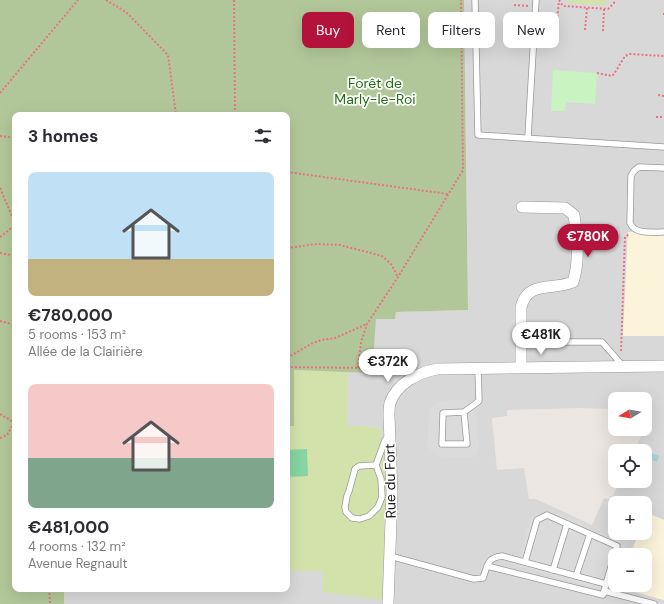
<!DOCTYPE html>
<meta charset="utf-8">
<style>
body{margin:0;font-family:"DM Sans",sans-serif;background:#f7f7f7;color:#2b2b33;height:100vh;display:flex;flex-direction:column;font-size:15px;white-space:nowrap}
*{box-sizing:border-box;margin:0}
p{font-size:13px;color:#7c7c81}
.icon{flex:none;width:22px;height:22px;fill:none;stroke:currentColor;stroke-width:2;stroke-linecap:round;stroke-linejoin:round}
.map{position:relative;flex:1;overflow:hidden}
.side{position:absolute;left:12px;top:112px;width:278px;height:480px;display:flex;flex-direction:column;background:#fff;border-radius:8px;box-shadow:0 4px 16px #0002}
.side>*{flex:none}
.top-card{position:absolute;left:302px;top:12px;width:302px;height:36px;display:flex;gap:8px}
.needle{width:26px;rotate:259deg}
.fabs{position:absolute;left:608px;top:392px;display:grid;gap:8px}
.fabs a{display:grid;place-items:center;width:44px;height:44px;border-radius:8px;background:#fff;box-shadow:0 4px 16px #0002;font-size:20px}
.price{position:absolute;translate:-50% -34px;padding:0 9px;border-radius:14px;background:#fff;color:#222;font-size:13px;line-height:26px;filter:drop-shadow(0 1px 2px #0008)}
.price::after{content:'';position:absolute;left:50%;top:24px;width:12px;height:9px;margin-left:-6px;background:inherit;clip-path:polygon(0 0,100% 0,50% 100%)}
.price.selected{background:#b3123a;color:#fff}
ul{padding:0;list-style:none}
li{display:grid;align-content:center;gap:8px;height:212px;padding:0 16px}
li span{display:grid;place-items:center;height:124px;border-radius:8px;color:#555}
li>.icon{margin-inline-start:auto}
span .icon{width:72px;height:72px;fill:#fffc;stroke-width:1}
li b{font-size:17px}
h2{display:flex;justify-content:space-between;align-items:center;height:48px;padding:0 16px;font-size:17px}
.chip{padding:0 14px;border-radius:8px;background:#fff;box-shadow:0 4px 16px #0002;font-size:14px;line-height:36px}
.chip.selected{background:#b3123a;color:#fff}
.map>svg:first-child{display:block}
.residential{fill:#d9d8d8;fill-rule:evenodd}
.education{fill:#fbf3da}
.grass{fill:#d3e2ab}
.forest{fill:#b2c799}
.park{fill:#c9f3c1}
.pitch{fill:#86d4a2}
.parking{fill:#dbdbdb}
.water{fill:#a5d6d5}
.lines{fill:none;stroke-linecap:round;stroke-linejoin:round}
.lane-casing{stroke:#989898;stroke-width:7}
.street-casing{stroke:#989898;stroke-width:12}
.path{stroke:#ec7283;stroke-width:2;stroke-dasharray:2 2;stroke-linecap:butt}
.lane{stroke:#fff;stroke-width:5.5}
.street{stroke:#fff;stroke-width:11}
.labels{text-anchor:middle;dominant-baseline:central;stroke-width:3.5;stroke-linejoin:round;paint-order:stroke}
.park-label{font-size:14px;fill:#236d15;stroke:#fff}
.street-label{font-size:14px;fill:#1b1b1b;stroke:#fff}
</style>
<div class="map">
<svg width="664" height="604" viewBox="0 0 664 604">
<rect width="100%" height="100%" fill="#ebe6e1"/>
<!-- residential -->
<path class="residential" d="M464 0H664V234L628 232 623 336H664V520L648 513 645 519V503H615V533H639L630 555H615V585H617L616 587 664 600V604H64V589H287V571H323V592L380 445 382 429 365 426H347L348 371 372 372 375 319H395L396 312 468 310ZM615 399H645V410L653 411 634 451H645V481H620L611 500 604 498 592 525 536 499H529L524 468 497 470 492 418 507 416V410L578 408 615 409Z"/>
<!-- education -->
<g class="education">
<polygon points="628,232 664,234 664,336 623,336"/>
<polygon points="647,513 664,520 664,600 616,587 617,585 645,585 645,555 630,555 639,533 645,533 645,519"/>
</g>
<!-- grass -->
<g class="grass">
<polygon points="568,0 606,0 606,5 568,3"/>
<polygon points="294,370 348,371 347,426 365,426 382,429 380,445 387,446 389,490 384,600 322,592 323,571 287,571 287,426 294,426"/>
</g>
<!-- forest -->
<polygon class="forest" points="0,0 464,0 468,310 396,312 395,319 376,319 372,373 294,370 294,426 287,426 287,115 15,115 15,589 64,589 64,604 0,604"/>
<!-- park -->
<polygon class="park" points="553,70 597,73 595,104 566,102 565,111 551,111"/>
<!-- pitch -->
<polygon class="pitch" points="307,449 308,476 287,477 287,450"/>
<!-- parking -->
<g class="parking">
<polygon points="466,400 476,411 479,450 474,457 441,458 427,447 429,410 437,401"/>
<polygon points="551,511 584,522 583,527 627,543 623,555 615,555 615,579 611,593 517,566 530,518 539,513"/>
</g>
<!-- water -->
<polygon class="water" points="648,452 659,456 657,462 646,457"/>
<g class="lines">
<!-- lane casing -->
<g class="lane-casing">
<g id="lane">
<polyline points="475,0 478,135 664,147"/>
<polyline points="528,137 536,0"/>
<path d="M664 168 639 167 634 171 631 176 630 223C635 235 653 232 664 232"/>
<polyline points="522,342 602,342 623,366"/>
<polyline points="464,412 443,413 442,444 467,444 464,412 479,401 478,368"/>
<polyline points="376,465 359,466 355,469 349,491 347,496 345,507 346,512 352,518 360,519 369,516 378,507 382,497 381,479 376,465 385,440 389,436"/>
<path d="M390 556 474 579 483 578C488 564 487 558 502 556L606 584 603 595 487 566"/>
<polyline points="525,562 537,520 547,515 617,546 606,584"/>
<polyline points="553,570 567,524"/>
<polyline points="576,576 590,534"/>
<polyline points="604,591 654,604"/>
</g>
</g>
<!-- street casing -->
<g class="street-casing">
<g id="street">
<path d="M521 367V307C528 280 551 291 573 282 580 261 577 236 574 215L565 208 522 207"/>
<path d="M388 604 392 492 389 416C389 412 389 407 390 403 397 383 418 373 437 369L664 366"/>
</g>
</g>
<!-- path -->
<g class="path">
<polyline points="106,0 126,12 168,55 176,115"/>
<polyline points="234,0 235,115"/>
<polyline points="559,0 563,6 608,9 614,3 614,0"/>
<polyline points="514,5 528,6"/>
<polyline points="663,14 664,14"/>
<polyline points="556,29 559,1"/>
<polyline points="585,30 587,8"/>
<polyline points="603,31 604,9"/>
<polyline points="597,73 612,76 614,74 625,56 630,54 664,56"/>
<polyline points="0,93 78,0"/>
<polyline points="658,95 664,96"/>
<polyline points="656,117 664,117"/>
<polyline points="0,136 15,138"/>
<polyline points="287,172 448,194"/>
<polyline points="0,188 15,223"/>
<polyline points="0,237 15,225"/>
<polyline points="287,248 317,244 340,245 382,256 391,264 398,277"/>
<polyline points="0,253 15,256"/>
<polyline points="0,321 15,325"/>
<polyline points="621,351 625,237 630,234"/>
<polyline points="287,358 311,344 321,340 335,338 367,324"/>
<polyline points="287,367 366,368"/>
<polyline points="358,368 361,342 367,324 398,277 463,170 461,0"/>
<polyline points="372,368 405,369"/>
<polyline points="0,414 15,423"/>
<polyline points="0,438 7,435 15,421"/>
<polyline points="49,589 50,604"/>
</g>
<!-- lane -->
<use href="#lane" class="lane"/>
<!-- street -->
<use href="#street" class="street"/>
</g>
<g class="labels">
<!-- park labels -->
<g class="park-label">
<text x="375" y="83">Forêt de<tspan x="375" dy="16">Marly-le-Roi</tspan></text>
</g>
<!-- street labels -->
<g class="street-label">
<text transform="translate(390 481) rotate(-91)">Rue du Fort</text>
</g>
</g>
</svg>
<div class="fabs">
<a><svg class="needle" viewBox="-14 -14 28 28"><path d="M0-13l5 13h-10z" fill="#e53935"/><path d="M0 13l5-13h-10z" fill="#7c7c81"/></svg></a>
<a><svg class="icon" aria-label="locate" viewBox="0 0 24 24"><circle cx="12" cy="12" r="6"/><path d="M12 2v4M12 18v4M2 12h4M18 12h4"/></svg></a>
<a>+</a>
<a>−</a>
</div>
<b class="price selected" style="left:588px;top:258px">€780K</b>
<b class="price" style="left:541px;top:356px">€481K</b>
<b class="price" style="left:388px;top:383px">€372K</b>
<div class="top-card">
<a class="chip selected">Buy</a>
<a class="chip">Rent</a>
<a class="chip">Filters</a>
<a class="chip">New</a>
</div>
<section class="side">
<h2>3 homes<svg class="icon" aria-label="filters" viewBox="0 0 24 24"><path d="M4 7h16M4 17h16"/><circle cx="9" cy="7" r="2"/><circle cx="15" cy="17" r="2"/></svg></h2>
<ul>
<li><span style="background:linear-gradient(#bfe0f5 70%,#c2b280 0)"><svg class="icon" aria-label="home" viewBox="0 0 24 24"><path d="M3 11l9-7 9 7M6 9v11h12V9"/></svg></span><div><b>€780,000</b><p>5 rooms · 153 m²</p><p>Allée de la Clairière</p></div></li>
<li><span style="background:linear-gradient(#f6c9c9 60%,#7fa58c 0)"><svg class="icon" aria-label="home" viewBox="0 0 24 24"><path d="M3 11l9-7 9 7M6 9v11h12V9"/></svg></span><div><b>€481,000</b><p>4 rooms · 132 m²</p><p>Avenue Regnault</p></div></li>
</ul>
</section>
</div>
